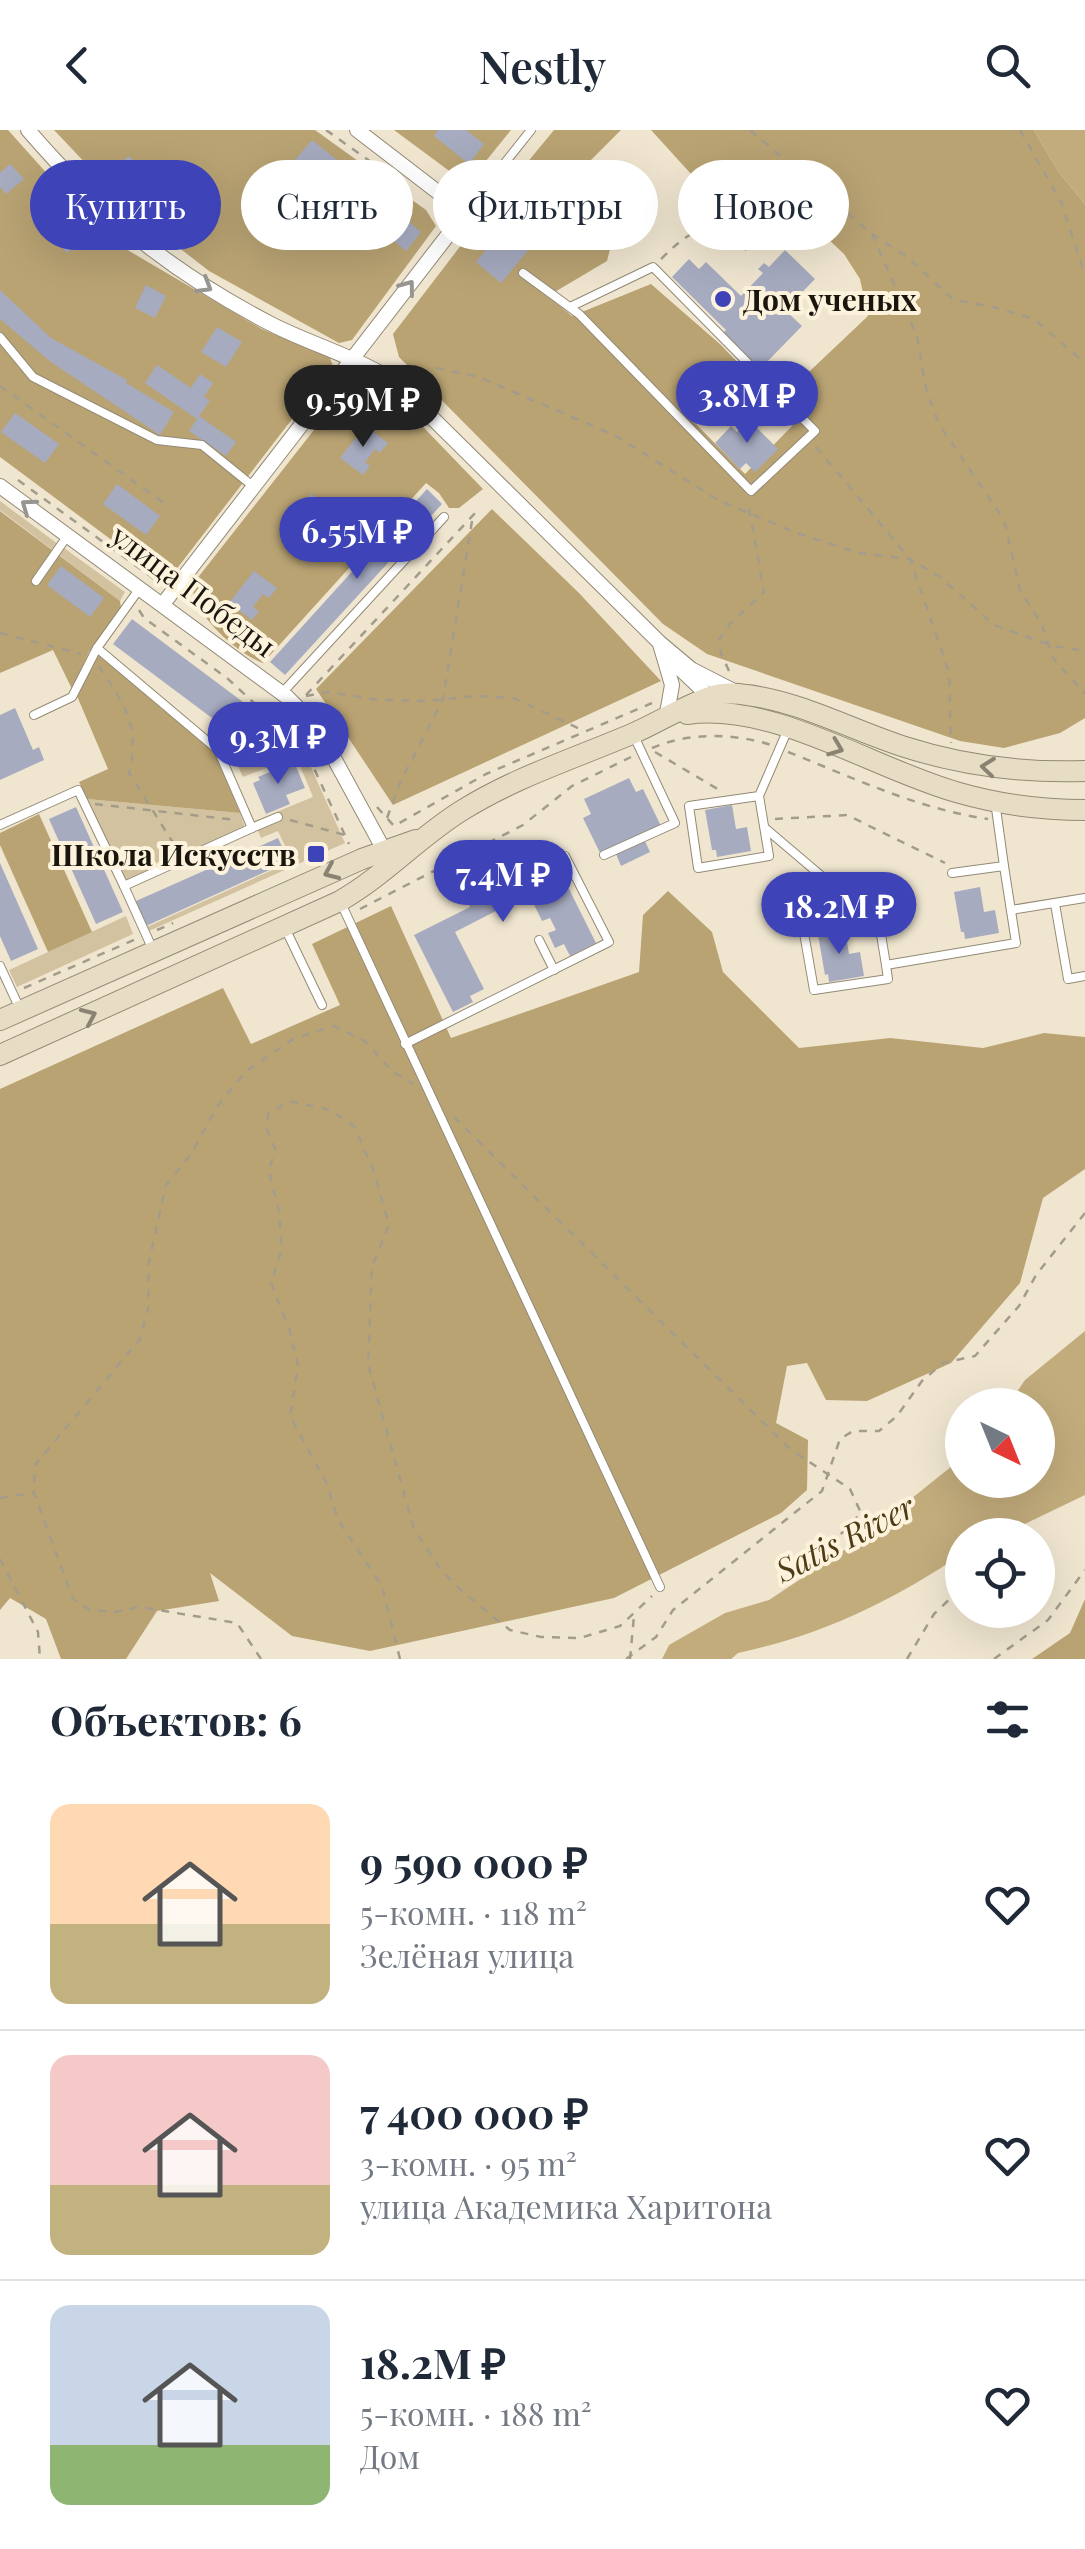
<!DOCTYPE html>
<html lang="ru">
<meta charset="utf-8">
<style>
body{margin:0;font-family:"Playfair Display",serif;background:#f2f2f3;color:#1f2937;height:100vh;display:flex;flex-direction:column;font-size:38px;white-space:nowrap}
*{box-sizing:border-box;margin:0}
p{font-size:32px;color:#747a83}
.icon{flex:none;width:55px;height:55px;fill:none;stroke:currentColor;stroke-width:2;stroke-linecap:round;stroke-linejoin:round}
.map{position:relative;height:1529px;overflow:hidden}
.drawer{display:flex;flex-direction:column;background:#fff;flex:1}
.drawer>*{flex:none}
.guide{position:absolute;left:30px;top:30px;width:1025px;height:90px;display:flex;gap:20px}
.needle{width:65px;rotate:137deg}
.tools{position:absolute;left:945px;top:1258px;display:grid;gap:20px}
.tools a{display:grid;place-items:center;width:110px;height:110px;border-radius:50%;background:#fff;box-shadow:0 10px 40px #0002;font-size:50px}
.price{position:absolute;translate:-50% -85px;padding:0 22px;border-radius:35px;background:#3e43b8;color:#fff;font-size:32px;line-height:65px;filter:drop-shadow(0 2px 5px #0008)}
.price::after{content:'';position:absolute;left:50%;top:60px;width:30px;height:22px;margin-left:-15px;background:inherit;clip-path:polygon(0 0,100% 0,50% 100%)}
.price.active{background:#222;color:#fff}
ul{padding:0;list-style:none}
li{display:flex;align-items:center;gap:30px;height:250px;padding:0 50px}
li+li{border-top:2px solid #e0e1e3}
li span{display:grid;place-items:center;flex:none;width:280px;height:200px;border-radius:20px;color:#555}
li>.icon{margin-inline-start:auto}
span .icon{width:120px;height:120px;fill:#fffc;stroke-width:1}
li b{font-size:42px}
h2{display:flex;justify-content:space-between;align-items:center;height:120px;padding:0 50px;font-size:42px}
.chip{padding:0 35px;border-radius:45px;background:#fff;box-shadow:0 10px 40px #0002;font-size:35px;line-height:90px}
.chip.active{background:#3e43b8;color:#fff}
header{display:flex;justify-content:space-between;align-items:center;height:130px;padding:0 50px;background:#fff;font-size:45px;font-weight:600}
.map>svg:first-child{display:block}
.green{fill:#d2c2a0}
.forest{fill:#b9a373}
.water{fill:#c2ac7c}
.building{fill:#a6abc0}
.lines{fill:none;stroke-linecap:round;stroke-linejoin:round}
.lane-casing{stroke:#938a76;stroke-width:10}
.street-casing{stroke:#938a76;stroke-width:16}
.secondary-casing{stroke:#938a76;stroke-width:22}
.path{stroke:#a49c8b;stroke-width:2.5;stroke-dasharray:8 8;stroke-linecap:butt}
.lane{stroke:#fff;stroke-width:8}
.street{stroke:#fff;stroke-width:14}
.secondary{stroke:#e7ddc4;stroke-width:20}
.oneway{stroke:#989693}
.oneway2{stroke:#8b8372}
.poi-dot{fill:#3e43b8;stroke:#fdf3dd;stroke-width:4}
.labels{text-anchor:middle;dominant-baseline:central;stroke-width:8;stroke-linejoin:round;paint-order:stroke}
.poi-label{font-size:30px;font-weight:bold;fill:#1a160e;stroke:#fdf3dd;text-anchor:start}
.street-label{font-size:30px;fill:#1a160e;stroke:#fdf3dd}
.water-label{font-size:32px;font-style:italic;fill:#4c3b14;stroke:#fdf3dd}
</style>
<header><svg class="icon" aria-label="back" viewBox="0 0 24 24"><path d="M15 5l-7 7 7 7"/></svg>Nestly<svg class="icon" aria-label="search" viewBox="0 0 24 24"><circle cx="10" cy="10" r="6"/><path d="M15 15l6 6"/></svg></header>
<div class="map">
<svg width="1085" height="1529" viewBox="0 0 1085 1529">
<rect width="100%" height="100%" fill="#f0e6d0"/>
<!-- green -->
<g class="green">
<polygon points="0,371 58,414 54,421 0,380"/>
<polygon points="64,418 125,462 120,471 58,424"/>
<polygon points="257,580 305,624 345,713 149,801 147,797 292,731 278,701 261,708 254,691 313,667 296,626 243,647 229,617"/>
<polygon points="87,669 240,683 245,697 126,751"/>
<polygon points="126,786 133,804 17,857 9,840"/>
</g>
<!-- forest -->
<g class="forest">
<polygon points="0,0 8,0 102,105 262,199 330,228 333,236 172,445 160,446 0,327"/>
<polygon points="54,0 315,0 426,80 436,96 352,210 339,213 209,141 128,78"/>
<polygon points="394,0 511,0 473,47 452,43"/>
<polygon points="554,0 621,0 578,43 617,92 607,131 548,166 572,186 651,154 721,215 744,239 694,292 745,344 793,295 774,275 868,186 860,149 844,124 771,55 711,66 651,0 1034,0 1058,41 1085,74 1085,588 1060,603 1004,618 960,611 707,524 663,494 399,227 393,204 465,110 488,94 514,62 526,34"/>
<path d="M357 253H371L398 271 483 359 459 378H449L439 363 426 353 263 533C236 523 193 484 192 455L347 258Z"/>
<polygon points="492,379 579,463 661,551 393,675 316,559"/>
<polygon points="0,381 120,471 121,478 89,522 72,559 53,520 0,543"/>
<polygon points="97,524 215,623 240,683 87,669 79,652 108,639 77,566"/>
<polygon points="39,684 92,802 48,822 0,715 0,703"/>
<polygon points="668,761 712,802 723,842 799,918 890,908 983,918 1044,903 1085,907 1085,1039 1043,1068 1020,1153 951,1233 867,1271 826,1270 807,1233 787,1236 776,1293 808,1310 807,1360 781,1383 614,1468 370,1521 292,1506 210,1443 219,1471 157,1481 126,1529 61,1529 46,1489 10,1468 0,1480 0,959 223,858 251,914 340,875 312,814 391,776 451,908 639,842 643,785"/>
<polygon points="1085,1469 1085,1529 1032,1529 1070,1503"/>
</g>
<!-- water -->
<g class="water">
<polygon points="1034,0 1085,0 1085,74 1058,41"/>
<path d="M1085 1201V1365L1002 1405H962V1424C891 1472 822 1505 738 1523L731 1529H662L669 1515 725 1483 769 1470 861 1409 962 1328V1350H1038V1275H1008L1025 1250Z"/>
</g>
<!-- building -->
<g class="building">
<polygon points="438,0 466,0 484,14 469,34 434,6"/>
<polygon points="312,10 342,34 320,60 290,36"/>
<polygon points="129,26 150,51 129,69 108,45"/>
<polygon points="10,34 24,49 6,64 0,57 0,43"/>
<polygon points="386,73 421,102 406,121 371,92"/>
<polygon points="190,78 207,91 192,111 175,98"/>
<polygon points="520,79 545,100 501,153 476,132"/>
<polygon points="73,86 89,104 67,123 52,105"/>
<polygon points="785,120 815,149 785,180 802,196 759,240 722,204 726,200 672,147 689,129 699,139 706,132 741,166 763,143 758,139 764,133 769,137"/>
<polygon points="146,155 166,166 155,188 135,178"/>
<polygon points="0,160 51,208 127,250 126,253 174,282 160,305 51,232 0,189"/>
<polygon points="217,197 242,212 226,237 201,222"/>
<polygon points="157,235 191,258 200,244 213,253 204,267 210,270 197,289 145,253"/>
<polygon points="15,283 59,314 45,333 1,302"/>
<polygon points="199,286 236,312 226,326 189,301"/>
<polygon points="749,290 778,319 755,342 746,333 740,339 715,313 731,296 737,302"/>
<polygon points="365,296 388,313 380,323 375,319 365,332 370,336 363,345 340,328"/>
<polygon points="117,354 160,386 146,405 103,374"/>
<polygon points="427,359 442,374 285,545 270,532"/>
<polygon points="311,364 334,381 326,391 321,386 311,400 316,404 309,413 286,396"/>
<polygon points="61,436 104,468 90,487 47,455"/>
<polygon points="254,441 277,458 269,468 263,464 253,477 259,481 252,490 229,473"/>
<polygon points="132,489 255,581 236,606 113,514"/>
<polygon points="15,578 33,620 39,617 44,630 0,650 0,585"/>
<polygon points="294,632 305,658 286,665 290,674 266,684 253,653 260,650 258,647"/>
<polygon points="629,648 636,662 643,659 661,696 601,725 583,688 591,684 584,669"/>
<polygon points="732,675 736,699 747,697 751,721 717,727 716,720 712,720 705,680"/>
<polygon points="76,677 123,782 96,794 49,689"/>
<polygon points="278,708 289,731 146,796 136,771"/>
<polygon points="645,711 650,722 621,736 616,724"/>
<polygon points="551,723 596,813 570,826 564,814 555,818 548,803 556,800 550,788 542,791 529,764 455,802 484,859 470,866 473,872 453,882 414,805 470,777 465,766"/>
<polygon points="0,733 38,819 11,831 0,806"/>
<polygon points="980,757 984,782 995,780 999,803 965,809 964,802 961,802 954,762"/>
<polygon points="845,800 849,824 860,822 864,846 829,852 828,844 825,845 818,805"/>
</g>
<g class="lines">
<!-- lane casing -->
<g class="lane-casing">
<g id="lane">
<polyline points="465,83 531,0"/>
<polyline points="523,143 579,184 751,361 815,301 653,137 570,177"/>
<polyline points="0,207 33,247 157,310 202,315 254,357"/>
<polyline points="36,451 68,405"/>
<polyline points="282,563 444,387"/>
<polyline points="34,585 72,567 97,518"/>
<polyline points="759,666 689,676 698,738 769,726 759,666 788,599"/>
<polyline points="995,671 1004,736"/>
<polyline points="0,695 78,660 124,756 252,698 218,620 97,518 140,458"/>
<polyline points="252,698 278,687"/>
<polyline points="765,698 858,777 876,774 886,835 1016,813 1004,736 952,743"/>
<polyline points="604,725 675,693 633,604"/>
<polyline points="124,756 153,820"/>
<polyline points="340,771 660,1457"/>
<polyline points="1055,774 1068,849 1085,846"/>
<polyline points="858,777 801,786 814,860 888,849 886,835"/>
<polyline points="1011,780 1085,768"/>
<polyline points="285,798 322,875"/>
<polyline points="539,810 554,840"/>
<polyline points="0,836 19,877"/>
<polyline points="405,914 609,812 565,726"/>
</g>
</g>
<!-- street casing -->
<g class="street-casing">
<g id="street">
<path d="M28 0C101 85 171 142 271 194 306 212 347 224 382 244 393 251 402 260 412 268L660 513 691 539 732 560"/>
<polyline points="0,356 287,567 317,597 384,720"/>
<polyline points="163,474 465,83 357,0"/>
<polyline points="660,514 672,555 666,589"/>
<polyline points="678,537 713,570"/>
</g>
</g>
<!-- secondary casing -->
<g class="secondary-casing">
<g id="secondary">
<path d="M687 584C774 572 872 638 956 662 997 674 1043 680 1085 680"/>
<polyline points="0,890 362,729 416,710"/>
<path d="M0 925 340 771C384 746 418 708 461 681 515 647 576 628 634 603 659 592 684 576 710 567 721 563 735 563 747 565 802 572 854 601 905 617 964 636 1024 643 1085 641"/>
</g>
</g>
<!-- path -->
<g class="path">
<polyline points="326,0 402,54"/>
<polyline points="750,0 872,104 907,127 954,170 993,177 1034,189 1085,233"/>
<polyline points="1020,0 1061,72 1085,145"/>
<path d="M723 97C757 84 779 70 791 35"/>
<polyline points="872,104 917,206 926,259 939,294 1004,390 1020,460 1042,495 1053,528 1085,564"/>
<path d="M661 129C681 110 693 97 722 98L752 125"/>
<polyline points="436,238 479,247 616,306 718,370 794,402 859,423 910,429 940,447 994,495 1053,516 1085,521"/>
<polyline points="0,256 168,376"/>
<polyline points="816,317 910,429 949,542 951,613"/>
<polyline points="18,350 161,454"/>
<polyline points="139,480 144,488 227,548 306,621 349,714"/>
<polyline points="0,503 81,524"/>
<path d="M99 536C124 575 141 595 129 643L177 719"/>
<polyline points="729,541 721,523 719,510 730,494 764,462 748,372"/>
<polyline points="306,565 477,381"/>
<polyline points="306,566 327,562 379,570 428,571 475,566 514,568 580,599"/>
<path d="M652 618C689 602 734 603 771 615"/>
<polyline points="655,622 721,661"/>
<path d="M788 622C854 648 918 679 988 689"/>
<polyline points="95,674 236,690"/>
<polyline points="377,677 394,696 486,644 652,573"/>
<polyline points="387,688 400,653 443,569 473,385"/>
<polyline points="775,689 847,685 945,733"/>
<polyline points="290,690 345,705"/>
<polyline points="360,779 523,695 572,656 631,627"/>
<polyline points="157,800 173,793"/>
<polyline points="24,858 136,809"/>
<polyline points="454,987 790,1319 850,1359 861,1383 838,1407 792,1444"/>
<polyline points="0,1368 33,1363"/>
<polyline points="0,1429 38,1502 40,1529"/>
<polyline points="261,1529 237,1493 140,1477 115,1482 90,1480 73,1469 34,1363 35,1335 140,1209 148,1178 149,1132 166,1055 191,1024 217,977 246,941 295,908 334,896 365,911 392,941 413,954"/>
<polyline points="400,1529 382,1456 338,1390 327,1354 290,1286 298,1235 289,1198 271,1153 282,1119 279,1082 269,1041 275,1019 267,999 268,984 289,971 330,980 354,996 374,1042 389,1095 372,1137 368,1234 414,1399 441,1440 464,1463 510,1500 541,1507 580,1508 620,1496 652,1466"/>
<polyline points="626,1529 656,1507 673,1480 822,1361 840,1309 853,1301 879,1301 897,1286 922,1251 943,1233 975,1226 1019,1176 1036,1145 1085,1083"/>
<polyline points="630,1529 634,1486"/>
<polyline points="907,1529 934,1484 956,1463"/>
<polyline points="994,1529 1048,1490 1085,1440"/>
</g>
<!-- lane -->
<use href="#lane" class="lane"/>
<!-- street -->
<use href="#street" class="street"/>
<!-- secondary -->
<use href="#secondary" class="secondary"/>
</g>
<!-- one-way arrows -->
<defs><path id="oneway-chevron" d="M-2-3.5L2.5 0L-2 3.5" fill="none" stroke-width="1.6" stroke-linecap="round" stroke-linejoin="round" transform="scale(2.5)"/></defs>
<g class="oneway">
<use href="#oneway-chevron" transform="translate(205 156) rotate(31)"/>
<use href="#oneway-chevron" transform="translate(408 157) rotate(-53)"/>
<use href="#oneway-chevron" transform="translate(28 376) rotate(-144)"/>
</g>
<g class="oneway2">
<use href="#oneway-chevron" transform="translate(836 618) rotate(21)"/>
<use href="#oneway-chevron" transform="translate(988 637) rotate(-174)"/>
<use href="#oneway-chevron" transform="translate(331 742) rotate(156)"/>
<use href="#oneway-chevron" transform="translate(89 886) rotate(-24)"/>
</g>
<!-- markers -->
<g class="poi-dot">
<circle cx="723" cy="169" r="10"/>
<rect x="306" y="714" width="20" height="20" rx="5"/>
</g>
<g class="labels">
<!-- poi labels -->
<g class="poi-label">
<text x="743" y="169">Дом ученых</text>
<text x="296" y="724" text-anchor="end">Школа Искусств</text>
</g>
<!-- street labels -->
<g class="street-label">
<text transform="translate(194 460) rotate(37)">улица Победы</text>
</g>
<!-- water labels -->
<g class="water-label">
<text transform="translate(844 1407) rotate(-27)">Satis River</text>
</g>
</g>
</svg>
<div class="tools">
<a><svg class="needle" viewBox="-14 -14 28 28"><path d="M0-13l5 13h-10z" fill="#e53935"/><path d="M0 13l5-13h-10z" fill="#747a83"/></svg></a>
<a><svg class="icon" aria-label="locate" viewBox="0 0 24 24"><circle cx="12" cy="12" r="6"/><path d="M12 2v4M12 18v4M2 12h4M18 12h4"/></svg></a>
</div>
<b class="price" style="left:747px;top:316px">3.8M ₽</b>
<b class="price active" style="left:363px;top:320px">9.59M ₽</b>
<b class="price" style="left:357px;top:452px">6.55M ₽</b>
<b class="price" style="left:278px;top:657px">9.3M ₽</b>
<b class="price" style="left:503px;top:795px">7.4M ₽</b>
<b class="price" style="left:839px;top:827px">18.2M ₽</b>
<div class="guide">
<a class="chip active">Купить</a>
<a class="chip">Снять</a>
<a class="chip">Фильтры</a>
<a class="chip">Новое</a>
</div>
</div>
<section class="drawer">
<h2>Объектов: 6<svg class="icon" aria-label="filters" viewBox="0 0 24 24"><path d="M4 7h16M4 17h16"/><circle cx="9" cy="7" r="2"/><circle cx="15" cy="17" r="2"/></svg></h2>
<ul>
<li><span style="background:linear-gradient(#ffd9b3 60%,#c2b280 0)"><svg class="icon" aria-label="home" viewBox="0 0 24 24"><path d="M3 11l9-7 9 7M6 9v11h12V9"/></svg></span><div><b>9 590 000 ₽</b><p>5-комн. · 118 m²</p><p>Зелёная улица</p></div><svg class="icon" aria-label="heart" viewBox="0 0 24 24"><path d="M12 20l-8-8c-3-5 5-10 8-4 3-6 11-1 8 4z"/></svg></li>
<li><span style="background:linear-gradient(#f6c9c9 65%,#c2b280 0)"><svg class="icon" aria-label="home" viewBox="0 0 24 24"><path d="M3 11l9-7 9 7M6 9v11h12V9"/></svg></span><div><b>7 400 000 ₽</b><p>3-комн. · 95 m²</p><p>улица Академика Харитона</p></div><svg class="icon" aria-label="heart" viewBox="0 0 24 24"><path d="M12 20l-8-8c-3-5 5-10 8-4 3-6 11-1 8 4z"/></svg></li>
<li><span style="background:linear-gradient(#c9d6e8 70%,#8fb573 0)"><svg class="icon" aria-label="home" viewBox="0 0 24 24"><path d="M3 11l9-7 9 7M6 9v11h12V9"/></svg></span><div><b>18.2M ₽</b><p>5-комн. · 188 m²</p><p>Дом</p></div><svg class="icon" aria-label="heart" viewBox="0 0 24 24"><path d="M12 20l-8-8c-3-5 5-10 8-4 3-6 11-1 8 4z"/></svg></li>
</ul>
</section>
